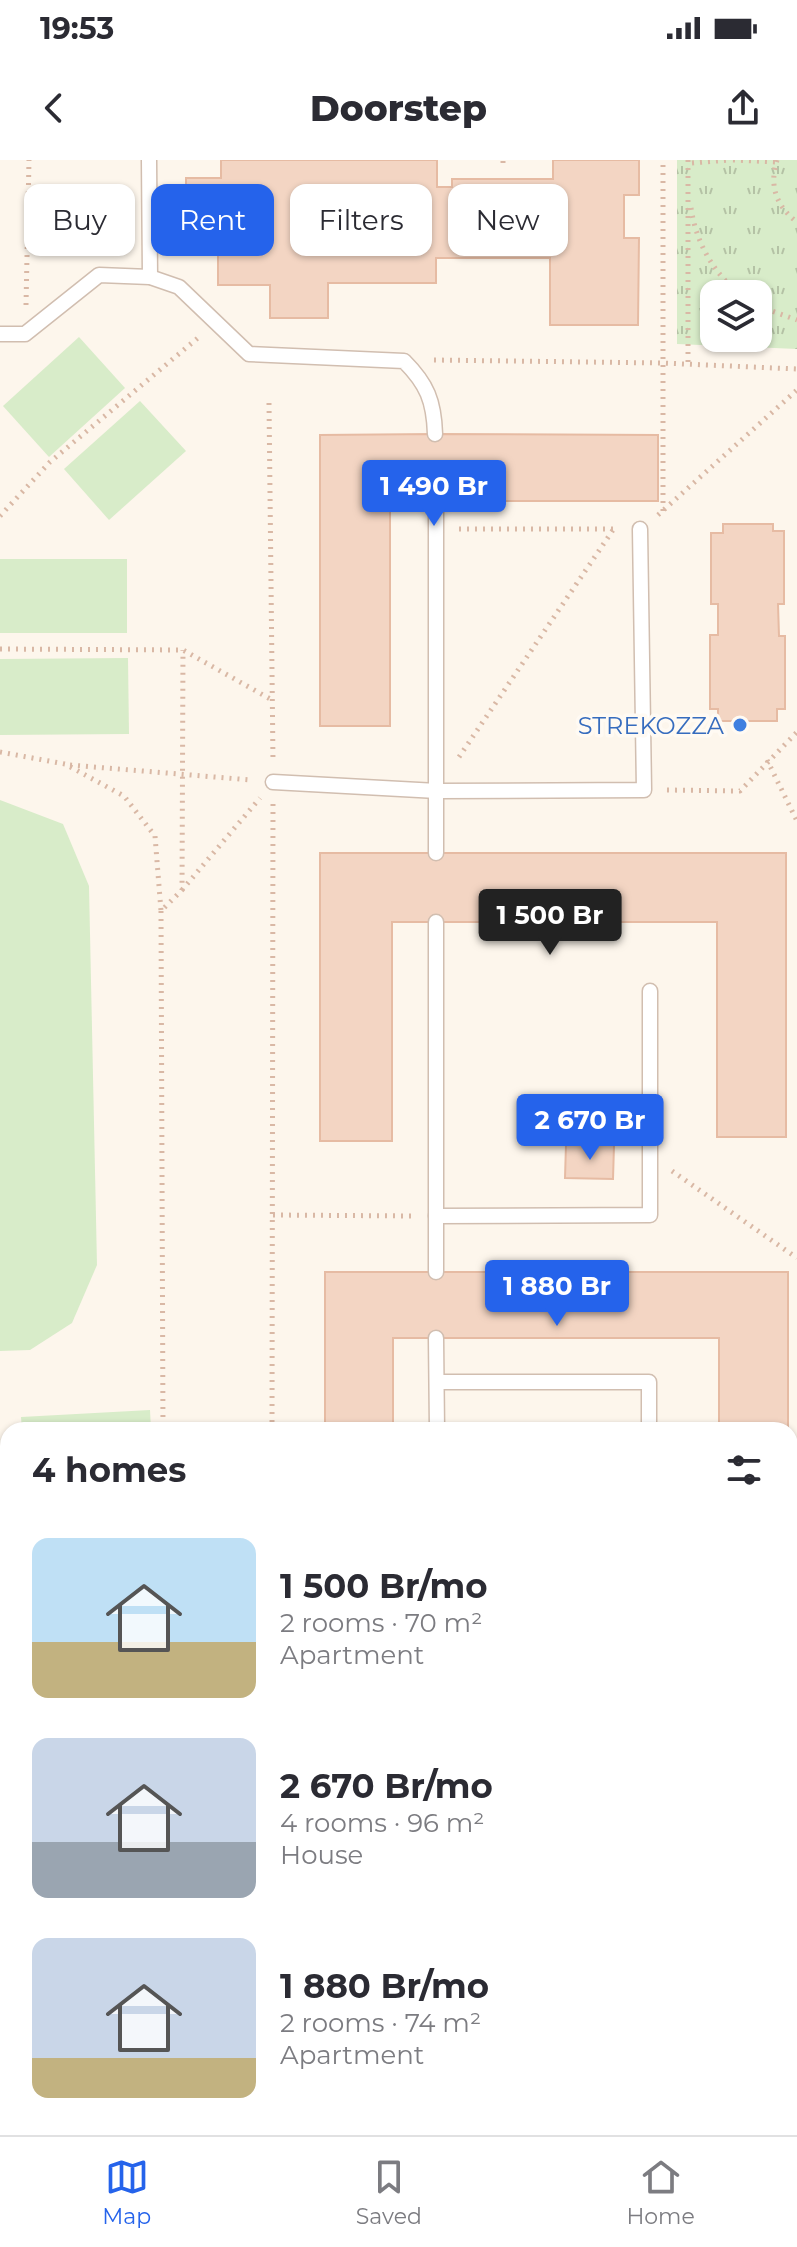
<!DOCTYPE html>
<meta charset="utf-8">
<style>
body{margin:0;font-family:Montserrat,sans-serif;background:#f2f2f3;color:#2b2b33;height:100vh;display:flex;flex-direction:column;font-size:30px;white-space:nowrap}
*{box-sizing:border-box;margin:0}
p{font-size:26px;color:#7c7c81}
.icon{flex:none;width:44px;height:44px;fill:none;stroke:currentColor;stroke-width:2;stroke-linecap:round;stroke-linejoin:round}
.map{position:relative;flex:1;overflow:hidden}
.side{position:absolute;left:0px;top:1262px;width:798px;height:714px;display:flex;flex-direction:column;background:#fff;border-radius:24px 24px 0 0;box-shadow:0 2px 6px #0004}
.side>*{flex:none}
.banner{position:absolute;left:24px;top:24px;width:750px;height:72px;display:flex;gap:16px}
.controls{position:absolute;left:700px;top:120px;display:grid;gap:16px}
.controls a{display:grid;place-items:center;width:72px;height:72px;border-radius:16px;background:#fff;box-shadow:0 2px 6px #0004;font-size:40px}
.price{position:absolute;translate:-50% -68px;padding:0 18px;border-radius:8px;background:#2563eb;color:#fff;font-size:26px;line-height:52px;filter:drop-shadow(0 2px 4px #0008)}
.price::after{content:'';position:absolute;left:50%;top:48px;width:24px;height:18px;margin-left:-12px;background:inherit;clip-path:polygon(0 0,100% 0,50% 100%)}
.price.active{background:#222;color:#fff}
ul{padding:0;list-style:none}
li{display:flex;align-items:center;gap:24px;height:200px;padding:0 32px}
li span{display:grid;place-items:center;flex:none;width:224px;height:160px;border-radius:16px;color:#555}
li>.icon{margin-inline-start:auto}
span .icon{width:96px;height:96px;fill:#fffc;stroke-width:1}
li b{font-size:34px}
h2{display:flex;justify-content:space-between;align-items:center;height:96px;padding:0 32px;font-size:34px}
.tag{padding:0 28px;border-radius:16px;background:#fff;box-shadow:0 2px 6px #0004;font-size:28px;line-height:72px}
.tag.active{background:#2563eb;color:#fff}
.status{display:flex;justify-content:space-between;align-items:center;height:56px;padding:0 40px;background:#fff;direction:ltr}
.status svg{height:22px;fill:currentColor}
header{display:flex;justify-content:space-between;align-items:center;height:104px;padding:0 32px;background:#fff;font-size:36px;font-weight:800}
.tab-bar{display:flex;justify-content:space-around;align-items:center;height:112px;border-top:2px solid #e1e1e2;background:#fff;font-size:22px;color:#7c7c81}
.tab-bar a{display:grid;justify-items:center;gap:4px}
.tab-bar .active{color:#2563eb}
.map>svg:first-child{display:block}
.park{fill:url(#park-tufts);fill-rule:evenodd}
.pitch{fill:#d8ecc9}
.building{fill:#f3d5c3;stroke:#e6bba3;stroke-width:2}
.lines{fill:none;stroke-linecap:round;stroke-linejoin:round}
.service-casing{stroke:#d1beb0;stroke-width:17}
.path{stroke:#d9b8a5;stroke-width:5;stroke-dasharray:2 6;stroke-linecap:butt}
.service{stroke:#fff;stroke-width:14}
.shop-dot{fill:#3f7fe0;stroke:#fffaf3;stroke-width:3}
.labels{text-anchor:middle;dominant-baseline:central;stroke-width:7;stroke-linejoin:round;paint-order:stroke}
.shop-label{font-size:24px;fill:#366cbe;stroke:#fffaf3;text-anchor:end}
</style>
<div class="status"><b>19:53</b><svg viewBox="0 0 49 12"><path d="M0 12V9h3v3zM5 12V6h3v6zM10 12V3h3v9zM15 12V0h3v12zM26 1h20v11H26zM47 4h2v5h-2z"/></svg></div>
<header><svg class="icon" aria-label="back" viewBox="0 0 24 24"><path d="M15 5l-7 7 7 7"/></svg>Doorstep<svg class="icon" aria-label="share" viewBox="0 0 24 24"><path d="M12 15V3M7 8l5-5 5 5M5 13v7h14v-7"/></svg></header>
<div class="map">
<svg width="797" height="1975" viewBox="0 0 797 1975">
<defs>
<pattern id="park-tufts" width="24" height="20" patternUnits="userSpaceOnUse" patternTransform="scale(2)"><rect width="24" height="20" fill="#d8ecc9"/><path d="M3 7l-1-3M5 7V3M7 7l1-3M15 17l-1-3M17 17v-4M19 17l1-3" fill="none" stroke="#b4c2a5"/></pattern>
</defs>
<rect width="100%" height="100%" fill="#fdf6ec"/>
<!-- park -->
<path class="park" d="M677 0H797V189L677 184ZM714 134H758V178H714Z"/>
<!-- pitch -->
<g class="pitch">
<polygon points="79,177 125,228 49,297 3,246"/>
<polygon points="140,241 186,291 109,360 64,309"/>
<rect x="0" y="399" width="127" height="74"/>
<polygon points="128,498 129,574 0,575 0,499"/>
<polygon points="0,640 63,664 89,726 97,1105 72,1163 30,1190 0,1191"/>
<polygon points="150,1250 151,1270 22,1270 21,1257"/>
<rect x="0" y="1500" width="8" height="113"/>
</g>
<!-- building -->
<g class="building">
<polygon points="221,0 437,0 437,27 452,27 452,19 553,19 553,0 639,0 639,35 624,35 624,78 639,78 638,165 550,165 550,98 436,98 436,123 328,123 328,158 270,158 270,125 218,125 218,84 186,84 186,18 221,18"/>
<polygon points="435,274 658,275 658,341 390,341 390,566 320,566 320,275"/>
<polygon points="723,364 773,364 773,371 784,371 784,444 778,444 779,476 785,476 785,549 777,549 777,561 718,561 718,549 710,549 710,475 718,475 718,444 711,444 711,373 723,373"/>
<polygon points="320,693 786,693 786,977 717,977 717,762 392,762 392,981 320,981"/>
<polygon points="566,984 614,985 613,1019 565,1018"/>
<polygon points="325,1112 788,1112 788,1270 719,1270 719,1178 393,1178 393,1270 325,1270"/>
<rect x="0" y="1743" width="8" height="78"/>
<polygon points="252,1968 353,1968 346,1975 250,1975"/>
<rect x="695" y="1968" width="93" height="7"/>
</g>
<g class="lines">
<!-- service casing -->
<g class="service-casing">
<g id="service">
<polyline points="149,0 150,117"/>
<path d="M0 174H25L99 115 150 117 179 127 249 194 404 201C427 224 434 241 435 274"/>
<polyline points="436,341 436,693"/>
<polyline points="273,622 437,631 644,630 640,369"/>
<polyline points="436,762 436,1112"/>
<polyline points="436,1056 650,1055 650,831"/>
<polyline points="436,1178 437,1270"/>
<polyline points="438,1222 649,1222 649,1270"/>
<polyline points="790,1491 797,1491"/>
<polyline points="493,1968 503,1975"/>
<polyline points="162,1975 170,1968"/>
<polyline points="428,1975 434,1968"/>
</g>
</g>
<!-- path -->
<g class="path">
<polyline points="688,0 688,204"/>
<polyline points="733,0 776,2"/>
<path d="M777 0C769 26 776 46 797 62"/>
<polyline points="503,3 503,0"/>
<polyline points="692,3 729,0"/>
<path d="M691 48C696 82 713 113 740 134"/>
<polyline points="26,145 29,0"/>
<polyline points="758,146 797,160"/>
<polyline points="434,200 662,203 797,209"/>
<polyline points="269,243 273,601"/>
<polyline points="663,351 663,0"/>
<polyline points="658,355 797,230"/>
<polyline points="0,356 50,302 199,177"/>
<polyline points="459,369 617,369"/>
<polyline points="0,489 183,490 272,540"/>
<polyline points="0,592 65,604 124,636 155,676 161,751 182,730 183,490"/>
<polyline points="459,597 613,370"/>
<polyline points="767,600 797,661"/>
<polyline points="70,605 251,620"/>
<polyline points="667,630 740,631 797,572"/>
<polyline points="182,730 260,638"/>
<polyline points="161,751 163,1270"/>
<polyline points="672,1011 797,1098"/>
<polyline points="273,1055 415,1056"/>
<polyline points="272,1270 273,643"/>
<polyline points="0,1330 8,1329"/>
<polyline points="0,1435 8,1443"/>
<polyline points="0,1631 8,1631"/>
<polyline points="790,1676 797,1676"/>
<polyline points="0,1928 8,1928"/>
<polyline points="117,1975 123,1968"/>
<polyline points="207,1975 207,1968"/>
</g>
<!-- service -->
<use href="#service" class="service"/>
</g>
<!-- markers -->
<circle class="shop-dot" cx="740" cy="565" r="8"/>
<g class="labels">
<!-- shop labels -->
<g class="shop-label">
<text x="724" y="565">STREKOZZA</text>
</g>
</g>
</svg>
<div class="controls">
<a><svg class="icon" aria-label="layers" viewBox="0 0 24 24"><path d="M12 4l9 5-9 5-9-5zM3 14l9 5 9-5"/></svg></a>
</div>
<b class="price" style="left:434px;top:368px">1 490 Br</b>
<b class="price active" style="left:550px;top:797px">1 500 Br</b>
<b class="price" style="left:590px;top:1002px">2 670 Br</b>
<b class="price" style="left:557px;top:1168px">1 880 Br</b>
<div class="banner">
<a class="tag">Buy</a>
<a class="tag active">Rent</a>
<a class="tag">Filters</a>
<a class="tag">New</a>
</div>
<section class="side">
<h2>4 homes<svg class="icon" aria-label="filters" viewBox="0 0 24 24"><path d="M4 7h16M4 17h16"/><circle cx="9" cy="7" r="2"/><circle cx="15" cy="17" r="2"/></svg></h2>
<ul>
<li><span style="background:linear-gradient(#bfe0f5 65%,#c2b280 0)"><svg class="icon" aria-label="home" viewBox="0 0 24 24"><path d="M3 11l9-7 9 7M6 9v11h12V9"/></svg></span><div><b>1 500 Br/mo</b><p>2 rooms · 70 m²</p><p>Apartment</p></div></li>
<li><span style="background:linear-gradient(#c9d6e8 65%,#9aa5b1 0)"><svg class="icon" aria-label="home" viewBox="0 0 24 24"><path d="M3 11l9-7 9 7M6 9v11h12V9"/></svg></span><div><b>2 670 Br/mo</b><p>4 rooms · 96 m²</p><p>House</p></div></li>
<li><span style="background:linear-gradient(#c9d6e8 75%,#c2b280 0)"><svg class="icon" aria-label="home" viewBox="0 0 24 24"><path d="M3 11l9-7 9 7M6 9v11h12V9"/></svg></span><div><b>1 880 Br/mo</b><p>2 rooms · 74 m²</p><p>Apartment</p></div></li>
</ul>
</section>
</div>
<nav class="tab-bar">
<a class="active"><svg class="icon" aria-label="map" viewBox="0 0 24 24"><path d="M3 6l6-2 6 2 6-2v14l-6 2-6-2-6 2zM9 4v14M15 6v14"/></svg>Map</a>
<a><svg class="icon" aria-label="saved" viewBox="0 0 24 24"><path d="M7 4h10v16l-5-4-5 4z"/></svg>Saved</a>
<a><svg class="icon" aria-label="home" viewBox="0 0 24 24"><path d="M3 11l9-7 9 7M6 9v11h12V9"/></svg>Home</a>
</nav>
